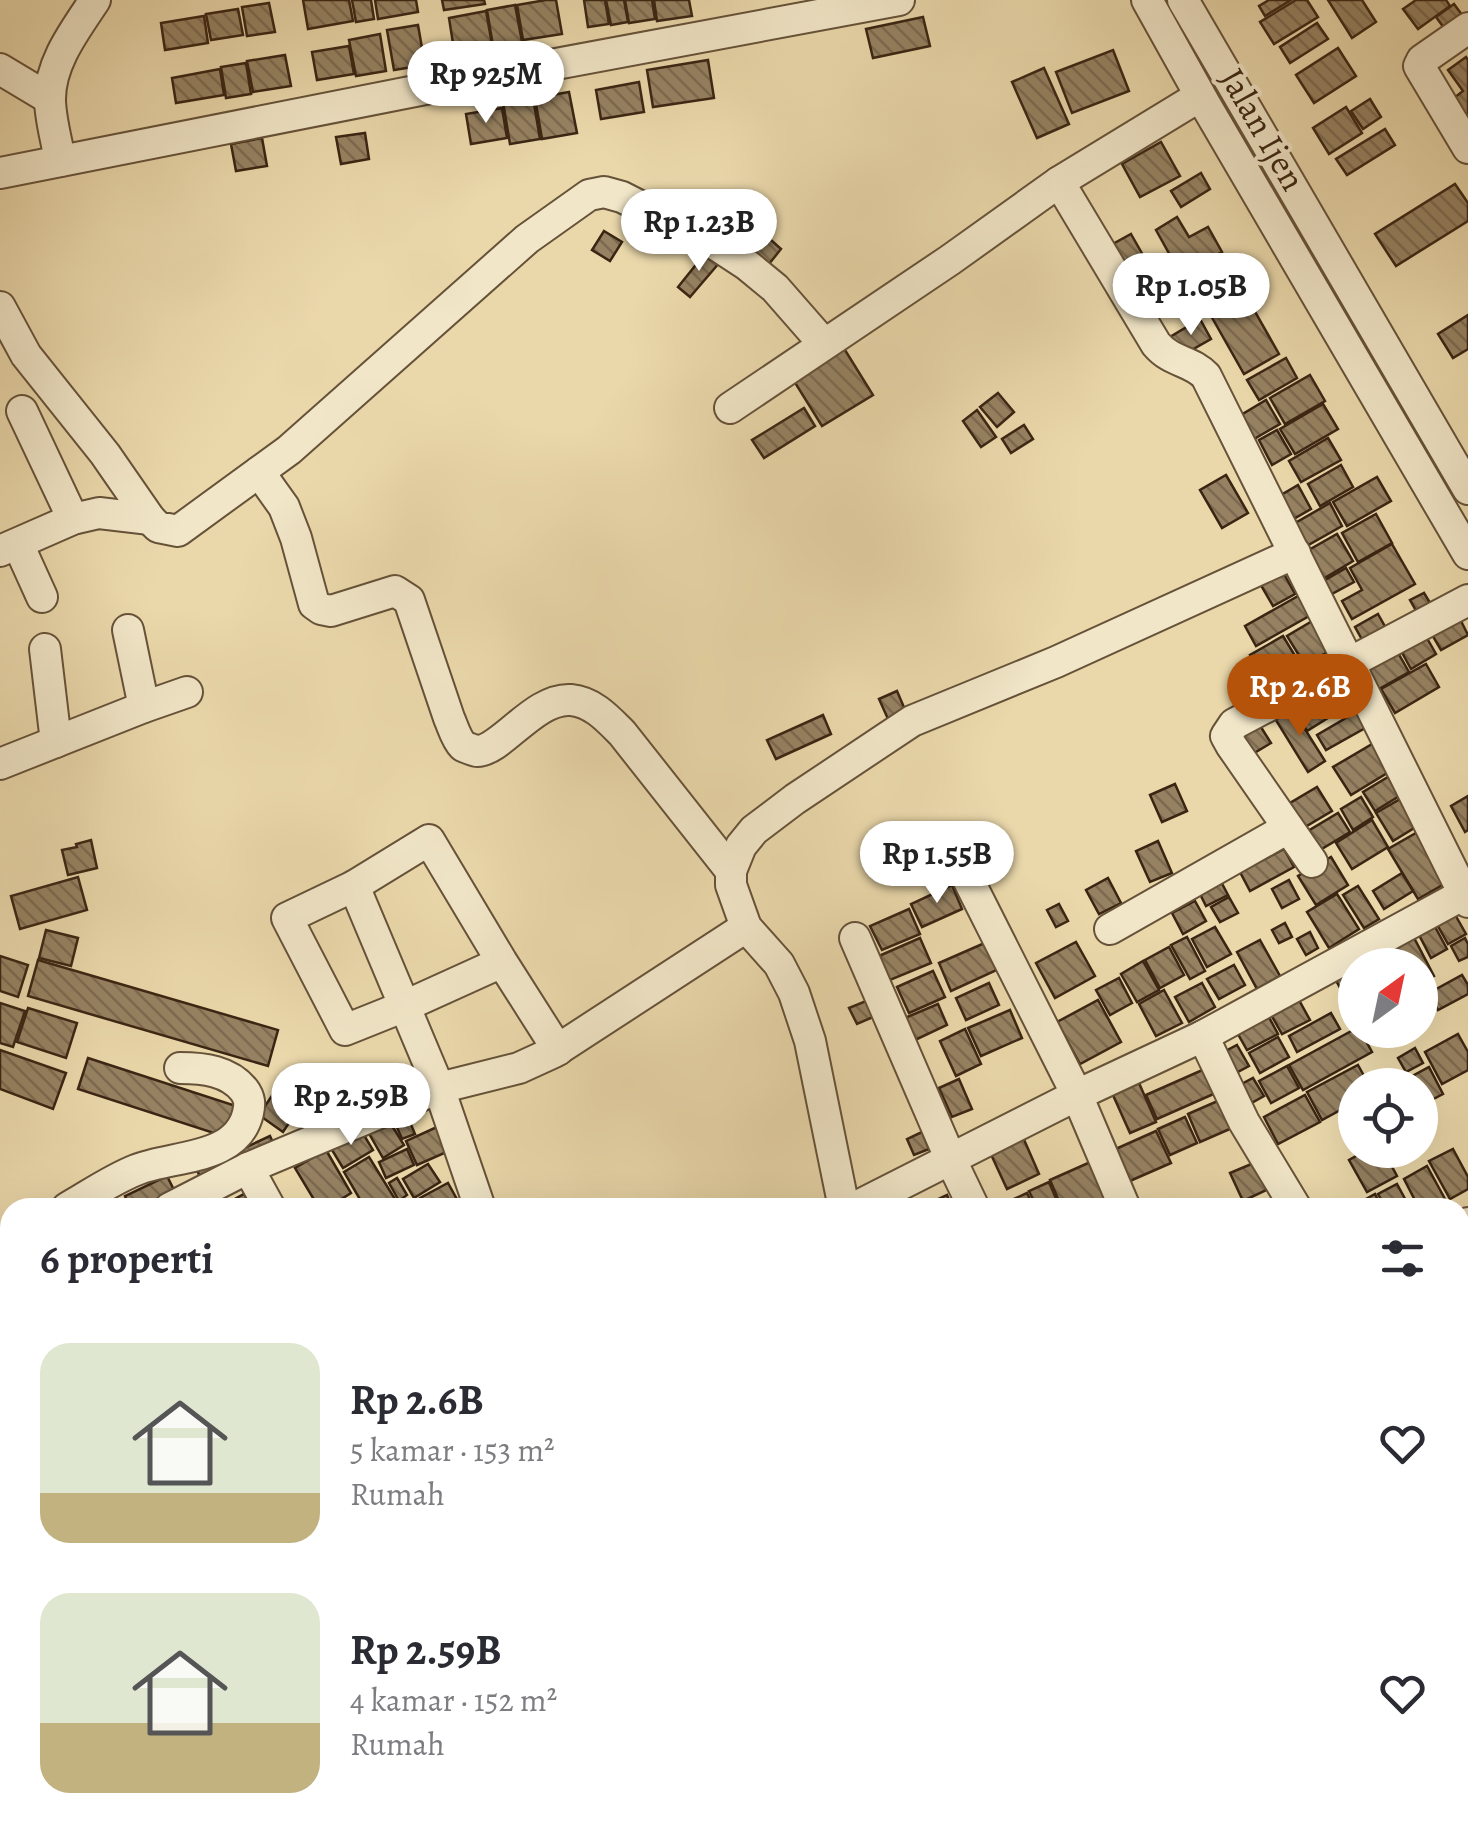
<!DOCTYPE html>
<html lang="id">
<meta charset="utf-8">
<style>
body{margin:0;font-family:Alegreya,serif;background:#f2f2f3;color:#2b2b33;height:100vh;display:flex;flex-direction:column;font-size:38px;white-space:nowrap}
*{box-sizing:border-box;margin:0}
p{font-size:32px;color:#7c7c81}
.icon{flex:none;width:55px;height:55px;fill:none;stroke:currentColor;stroke-width:2;stroke-linecap:round;stroke-linejoin:round}
.map{position:relative;flex:1;overflow:hidden}
.details{position:absolute;left:0px;top:1198px;width:1470px;height:642px;display:flex;flex-direction:column;background:#fff;border-radius:30px 30px 0 0;box-shadow:0 10px 40px #0002}
.details>*{flex:none}
.needle{width:65px;rotate:33deg}
.fabs{position:absolute;left:1338px;top:948px;display:grid;gap:20px}
.fabs a{display:grid;place-items:center;width:100px;height:100px;border-radius:50%;background:#fff;box-shadow:0 10px 40px #0002;font-size:50px}
.price{position:absolute;translate:-50% -85px;padding:0 22px;border-radius:35px;background:#fff;color:#222;font-size:32px;line-height:65px;filter:drop-shadow(0 2px 5px #0008)}
.price::after{content:'';position:absolute;left:50%;top:60px;width:30px;height:22px;margin-left:-15px;background:inherit;clip-path:polygon(0 0,100% 0,50% 100%)}
.price.current{background:#b45309;color:#fff}
ul{padding:0;list-style:none}
li{display:flex;align-items:center;gap:30px;height:250px;padding:0 40px}
li span{display:grid;place-items:center;flex:none;width:280px;height:200px;border-radius:30px;color:#555}
li>.icon{margin-inline-start:auto}
span .icon{width:120px;height:120px;fill:#fffc;stroke-width:1}
li b{font-size:42px}
h2{display:flex;justify-content:space-between;align-items:center;height:120px;padding:0 40px;font-size:42px}
.map>svg:first-child{display:block}
.building{fill:url(#building-back-hatch);stroke:#3a2513;stroke-width:2.5}
.lines{fill:none;stroke-linecap:round;stroke-linejoin:round}
.minor-casing{stroke:#665239;stroke-width:34}
.minor{stroke:#f1e6c8;stroke-width:30}
.labels{text-anchor:middle;dominant-baseline:central;stroke-width:8;stroke-linejoin:round;paint-order:stroke}
.street-label{font-size:35px;fill:#3a2513;stroke:#f1e6c8}
</style>
<div class="map">
<svg width="1468" height="1838" viewBox="0 0 1468 1838">
<defs>
<pattern id="building-back-hatch" width="6" height="6" patternUnits="userSpaceOnUse" patternTransform="scale(2.5)"><rect width="6" height="6" fill="#968262"/><path d="M-1 5l2 2M0 0l6 6M5-1l2 2" fill="none" stroke="#7b6a50"/></pattern>
</defs>
<rect width="100%" height="100%" fill="#ead8ab"/>
<filter id="stains"><feTurbulence type="fractalNoise" baseFrequency=".002" numOctaves="4"/><feColorMatrix values="0 0 0 0 .2 0 0 0 0 .09 0 0 0 0 .02 0 0 0 .5 -.17"/></filter>
<radialGradient id="worn" r=".72"><stop offset=".6" stop-color="#630" stop-opacity="0"/><stop offset="1" stop-color="#630" stop-opacity=".3"/></radialGradient>
<!-- building -->
<g class="building">
<polygon points="303,0 349,0 353,21 308,29"/>
<polygon points="352,0 371,0 374,19 356,22"/>
<polygon points="375,0 416,0 418,12 378,19"/>
<polygon points="442,0 484,0 485,4 444,10"/>
<polygon points="546,0 556,0 562,34 523,40 517,5"/>
<polygon points="584,0 605,0 609,24 588,27"/>
<polygon points="606,0 624,0 628,22 611,25"/>
<polygon points="625,0 652,0 655,19 629,23"/>
<polygon points="654,0 689,0 692,16 657,21"/>
<polygon points="1269,0 1291,0 1265,16 1259,6"/>
<polygon points="1296,0 1307,0 1318,17 1274,44 1260,22"/>
<polygon points="1328,0 1362,0 1376,22 1352,38"/>
<polygon points="1416,0 1446,0 1450,6 1418,29 1403,9"/>
<polygon points="269,3 275,32 247,36 242,7"/>
<polygon points="1454,4 1465,19 1447,32 1436,17"/>
<polygon points="515,5 523,47 494,52 487,10"/>
<polygon points="238,9 243,35 211,40 206,14"/>
<polygon points="486,11 493,50 455,56 449,18"/>
<polygon points="204,16 208,43 165,50 161,23"/>
<polygon points="923,17 930,46 873,58 866,29"/>
<polygon points="1317,23 1328,39 1290,63 1280,47"/>
<polygon points="418,25 425,65 394,70 387,30"/>
<polygon points="380,34 386,71 356,76 349,40"/>
<polygon points="349,46 354,74 317,80 312,52"/>
<polygon points="1338,48 1356,76 1314,103 1296,75"/>
<polygon points="1113,50 1129,91 1072,113 1056,72"/>
<polygon points="285,55 291,86 253,92 247,61"/>
<polygon points="1466,57 1468,60 1468,113 1457,121 1445,105 1463,91 1448,70"/>
<polygon points="708,60 714,98 653,107 647,70"/>
<polygon points="246,63 251,94 226,98 221,67"/>
<polygon points="1044,68 1069,124 1037,138 1012,82"/>
<polygon points="220,69 224,95 176,103 172,78"/>
<polygon points="639,82 644,112 601,119 596,90"/>
<polygon points="569,92 577,133 542,139 535,98"/>
<polygon points="533,98 540,139 510,144 503,102"/>
<polygon points="1370,99 1381,117 1363,129 1351,111"/>
<polygon points="1346,107 1362,133 1329,154 1313,128"/>
<polygon points="502,108 507,138 471,144 466,114"/>
<polygon points="1385,129 1395,145 1347,175 1336,159"/>
<polygon points="365,133 369,159 341,164 336,137"/>
<polygon points="262,138 267,166 236,171 231,144"/>
<polygon points="1161,142 1180,176 1140,197 1122,164"/>
<polygon points="1201,173 1210,189 1181,207 1171,191"/>
<polygon points="1455,184 1468,203 1468,221 1396,266 1375,234"/>
<polygon points="1177,217 1189,237 1208,227 1222,252 1181,275 1156,230"/>
<polygon points="604,231 622,242 610,261 592,250"/>
<polygon points="763,233 781,249 769,264 750,248"/>
<polygon points="1131,234 1152,271 1133,282 1111,245"/>
<polygon points="707,251 720,262 690,297 678,287"/>
<polygon points="1219,260 1237,291 1199,313 1180,282"/>
<polygon points="1245,294 1279,354 1244,374 1210,314"/>
<polygon points="1468,315 1468,349 1453,358 1438,334"/>
<polygon points="1200,319 1211,339 1181,356 1170,337"/>
<polygon points="840,342 873,395 822,426 789,373"/>
<polygon points="1286,358 1297,378 1259,400 1247,380"/>
<polygon points="1310,375 1325,401 1285,424 1270,398"/>
<polygon points="998,393 1014,412 997,427 980,407"/>
<polygon points="1266,400 1280,424 1254,439 1241,415"/>
<polygon points="1323,404 1338,429 1295,454 1280,429"/>
<polygon points="804,408 815,426 764,458 752,440"/>
<polygon points="977,410 996,437 981,447 963,421"/>
<polygon points="1024,425 1033,439 1011,453 1002,439"/>
<polygon points="1277,430 1291,454 1272,465 1259,440"/>
<polygon points="1328,438 1341,460 1301,482 1289,461"/>
<polygon points="1341,465 1353,487 1320,506 1308,484"/>
<polygon points="1226,475 1248,513 1222,528 1200,490"/>
<polygon points="1377,477 1391,501 1347,526 1333,502"/>
<polygon points="1298,485 1311,509 1290,521 1276,498"/>
<polygon points="1330,503 1342,526 1303,548 1290,526"/>
<polygon points="1376,514 1392,543 1358,562 1342,533"/>
<polygon points="1337,534 1353,561 1323,579 1307,551"/>
<polygon points="1392,544 1415,584 1352,619 1342,601 1362,590 1350,568"/>
<polygon points="1278,563 1295,594 1273,606 1255,575"/>
<polygon points="1346,568 1354,582 1328,596 1320,583"/>
<polygon points="1307,591 1318,611 1256,646 1245,626"/>
<polygon points="1424,593 1432,606 1418,614 1410,600"/>
<polygon points="1378,614 1387,630 1364,643 1355,627"/>
<polygon points="1459,617 1468,635 1441,650 1431,633"/>
<polygon points="1314,620 1331,650 1305,665 1287,636"/>
<polygon points="1424,633 1436,654 1411,669 1399,647"/>
<polygon points="1283,636 1300,664 1266,683 1250,655"/>
<polygon points="1393,644 1409,672 1379,689 1363,661"/>
<polygon points="1426,664 1439,687 1395,713 1381,689"/>
<polygon points="1337,673 1355,701 1307,731 1290,702"/>
<polygon points="897,691 906,712 888,719 879,699"/>
<polygon points="1291,707 1325,761 1308,772 1274,717"/>
<polygon points="1358,711 1367,727 1326,750 1317,735"/>
<polygon points="823,715 831,734 776,759 767,740"/>
<polygon points="1259,724 1271,743 1251,755 1239,736"/>
<polygon points="1379,740 1397,767 1351,795 1333,767"/>
<polygon points="1398,771 1409,790 1375,811 1363,792"/>
<polygon points="1175,784 1187,811 1162,822 1150,795"/>
<polygon points="1317,787 1332,811 1305,827 1290,803"/>
<polygon points="1468,796 1468,830 1465,832 1451,806"/>
<polygon points="1361,797 1373,817 1353,830 1341,809"/>
<polygon points="1402,798 1419,825 1393,841 1376,813"/>
<polygon points="1338,813 1350,832 1320,850 1308,831"/>
<polygon points="1372,820 1388,847 1352,869 1336,843"/>
<polygon points="1423,829 1453,879 1418,899 1388,849"/>
<polygon points="91,840 97,868 68,875 62,850 77,847 76,844"/>
<polygon points="1158,841 1172,873 1150,882 1136,851"/>
<polygon points="1284,849 1294,867 1250,891 1240,872"/>
<polygon points="1331,857 1348,885 1316,905 1298,876"/>
<polygon points="1402,873 1413,891 1384,909 1373,891"/>
<polygon points="1218,876 1228,895 1206,906 1197,888"/>
<polygon points="78,877 87,910 20,929 11,896"/>
<polygon points="1108,878 1121,903 1099,914 1086,890"/>
<polygon points="1289,880 1299,899 1282,908 1272,889"/>
<polygon points="952,885 962,909 922,927 911,904"/>
<polygon points="1358,886 1379,919 1364,928 1343,895"/>
<polygon points="1337,894 1359,929 1329,948 1307,912"/>
<polygon points="1229,897 1238,913 1220,922 1211,907"/>
<polygon points="1195,901 1206,921 1183,934 1172,913"/>
<polygon points="1059,904 1068,921 1056,927 1047,910"/>
<polygon points="909,909 920,934 882,950 870,926"/>
<polygon points="1453,911 1466,934 1448,944 1435,921"/>
<polygon points="1285,923 1292,937 1279,943 1272,930"/>
<polygon points="1433,923 1447,949 1431,958 1417,931"/>
<polygon points="1215,927 1231,954 1207,967 1192,939"/>
<polygon points="46,930 78,938 71,966 39,958"/>
<polygon points="1310,932 1318,948 1306,955 1297,939"/>
<polygon points="1411,932 1434,976 1420,984 1420,965 1400,965 1389,944"/>
<polygon points="1187,937 1205,971 1190,979 1171,945"/>
<polygon points="920,938 931,963 890,980 879,956"/>
<polygon points="1465,938 1468,944 1468,957 1459,961 1451,946"/>
<polygon points="1260,940 1280,976 1257,989 1237,952"/>
<polygon points="987,942 999,969 951,991 939,963"/>
<polygon points="1076,942 1095,976 1055,998 1036,963"/>
<polygon points="1169,947 1184,975 1160,988 1145,960"/>
<polygon points="0,956 28,965 18,997 0,991"/>
<polygon points="38,960 278,1030 268,1066 28,996"/>
<polygon points="1143,961 1159,990 1137,1002 1121,974"/>
<polygon points="1234,965 1245,985 1219,999 1207,979"/>
<polygon points="1355,970 1355,991 1345,997 1332,973"/>
<polygon points="933,971 945,997 909,1013 897,987"/>
<polygon points="1462,975 1468,985 1468,994 1438,1010 1429,993"/>
<polygon points="1119,978 1132,1003 1110,1015 1096,990"/>
<polygon points="989,983 999,1005 966,1020 956,998"/>
<polygon points="1202,983 1215,1007 1189,1022 1175,997"/>
<polygon points="1164,990 1182,1023 1156,1036 1139,1004"/>
<polygon points="1294,991 1310,1020 1282,1034 1266,1006"/>
<polygon points="1355,995 1355,1019 1351,1021 1341,1003"/>
<polygon points="1098,1000 1121,1042 1080,1064 1057,1022"/>
<polygon points="866,1001 873,1017 857,1024 849,1008"/>
<polygon points="0,1003 25,1011 13,1047 0,1043"/>
<polygon points="938,1004 947,1025 915,1040 905,1018"/>
<polygon points="28,1008 77,1023 66,1058 17,1042"/>
<polygon points="1010,1010 1022,1038 981,1056 968,1028"/>
<polygon points="1265,1010 1278,1034 1247,1050 1234,1027"/>
<polygon points="1331,1013 1340,1029 1297,1052 1289,1036"/>
<polygon points="965,1029 981,1064 956,1076 940,1041"/>
<polygon points="1355,1029 1360,1030 1372,1052 1303,1090 1289,1065"/>
<polygon points="1458,1034 1468,1052 1468,1070 1442,1084 1425,1052"/>
<polygon points="1278,1037 1289,1057 1260,1073 1249,1053"/>
<polygon points="1237,1045 1249,1066 1232,1075 1220,1054"/>
<polygon points="1415,1048 1423,1063 1406,1072 1398,1058"/>
<polygon points="0,1050 66,1073 53,1109 0,1089"/>
<polygon points="88,1058 236,1106 226,1137 78,1089"/>
<polygon points="1358,1065 1369,1085 1355,1085 1355,1102 1322,1120 1307,1092"/>
<polygon points="1287,1066 1299,1088 1271,1103 1259,1081"/>
<polygon points="1429,1067 1443,1094 1420,1106 1420,1085 1408,1085 1405,1080"/>
<polygon points="1207,1068 1218,1092 1157,1119 1146,1095"/>
<polygon points="288,1072 312,1088 283,1132 259,1115"/>
<polygon points="1253,1078 1264,1096 1246,1106 1236,1087"/>
<polygon points="959,1079 972,1109 952,1117 939,1088"/>
<polygon points="1139,1083 1156,1122 1130,1133 1113,1095"/>
<polygon points="1305,1095 1320,1122 1278,1144 1264,1117"/>
<polygon points="1220,1100 1232,1128 1200,1142 1188,1114"/>
<polygon points="403,1106 415,1134 402,1139 390,1111"/>
<polygon points="383,1111 404,1145 383,1158 363,1123"/>
<polygon points="1185,1117 1197,1143 1170,1155 1158,1129"/>
<polygon points="359,1127 373,1150 343,1168 329,1145"/>
<polygon points="437,1127 449,1151 417,1165 406,1141"/>
<polygon points="1156,1131 1171,1163 1123,1184 1109,1152"/>
<polygon points="922,1132 929,1149 914,1155 907,1139"/>
<polygon points="1022,1135 1039,1174 1007,1189 989,1150"/>
<polygon points="270,1136 276,1149 203,1184 197,1170"/>
<polygon points="407,1149 414,1165 386,1178 379,1162"/>
<polygon points="1453,1149 1468,1177 1468,1189 1450,1199 1429,1161"/>
<polygon points="326,1150 351,1193 327,1208 319,1208 295,1168"/>
<polygon points="1367,1150 1383,1150 1397,1176 1367,1192 1349,1160"/>
<polygon points="369,1157 395,1199 381,1208 365,1208 344,1172"/>
<polygon points="1095,1160 1112,1197 1088,1208 1062,1208 1050,1180"/>
<polygon points="1261,1160 1273,1187 1243,1201 1230,1173"/>
<polygon points="428,1164 440,1182 414,1198 403,1179"/>
<polygon points="1427,1166 1445,1199 1430,1208 1419,1208 1404,1179"/>
<polygon points="167,1176 177,1196 154,1208 130,1208 125,1196"/>
<polygon points="397,1178 407,1195 399,1201 389,1183"/>
<polygon points="1049,1182 1060,1208 1037,1208 1029,1191"/>
<polygon points="448,1183 459,1203 449,1208 425,1208 420,1198"/>
<polygon points="1397,1184 1410,1208 1386,1208 1378,1194"/>
<polygon points="1027,1193 1034,1208 994,1208"/>
<polygon points="244,1194 252,1208 226,1208 224,1205"/>
<polygon points="1375,1194 1382,1208 1350,1208"/>
<polygon points="947,1195 952,1208 924,1208 923,1206"/>
<polygon points="1468,1326 1468,1363 1460,1368 1460,1331"/>
<polygon points="10,1338 10,1385 5,1388 0,1379 0,1344"/>
<polygon points="1468,1458 1468,1479 1460,1485 1460,1464"/>
<polygon points="10,1515 10,1545 0,1536 0,1525"/>
<polygon points="0,1786 10,1788 10,1830 89,1830 87,1838 0,1838"/>
<polygon points="1460,1825 1468,1838 1447,1838 1440,1830 1460,1830"/>
<polygon points="138,1830 172,1830 169,1838 159,1838"/>
<polygon points="230,1830 270,1830 263,1838 228,1838 225,1836"/>
<polygon points="320,1830 346,1830 349,1833 344,1838 313,1838"/>
<polygon points="357,1830 385,1830 379,1838 354,1838 352,1836"/>
<polygon points="597,1830 625,1830 629,1834 624,1838 598,1838"/>
<polygon points="643,1830 666,1830 673,1838 647,1838 641,1832"/>
<polygon points="672,1830 713,1830 717,1835 713,1838 679,1838"/>
<polygon points="766,1830 807,1830 809,1833 801,1838 771,1838"/>
<polygon points="836,1830 889,1830 876,1838 833,1838 830,1834"/>
<polygon points="1316,1830 1336,1830 1343,1838 1306,1838"/>
</g>
<g class="lines">
<!-- minor casing -->
<g class="minor-casing">
<g id="minor">
<polyline points="1147,0 1205,104 1468,554"/>
<polyline points="1183,0 1468,489"/>
<polyline points="1468,28 1422,60 1419,66 1468,148"/>
<polyline points="0,69 50,99"/>
<path d="M1200 96 1059 182 1156 344C1172 363 1191 360 1206 376L1468 902"/>
<path d="M60 161C57 141 50 119 50 99 50 62 76 29 95 0"/>
<polyline points="0,173 486,77 899,0"/>
<polyline points="0,307 26,355 105,454 150,519 158,527 178,531 289,450 527,239 589,195 604,192 622,197 718,246 747,265 775,288 824,344"/>
<polyline points="730,408 950,260 1059,182"/>
<polyline points="22,411 73,519"/>
<path d="M259 472 284 507 296 538 314 604 321 609 331 611 395 591 409 600 449 718C453 727 456 739 463 746 465 747 475 751 477 751 501 751 535 697 571 700 593 702 608 719 622 733L731 871"/>
<polyline points="18,544 42,597"/>
<polyline points="0,551 73,519 99,513 150,519"/>
<polyline points="128,630 144,707"/>
<polyline points="45,649 56,742"/>
<polyline points="0,764 144,707 187,692"/>
<polyline points="1312,862 1231,745 1226,736 1234,724 1468,600"/>
<polyline points="968,879 1077,1095 1125,1208"/>
<polyline points="354,886 439,1088 480,1208"/>
<polyline points="1110,929 1288,828"/>
<polyline points="855,938 951,1160 974,1208"/>
<polyline points="502,962 405,1006 345,1030 287,918 354,886 429,840 502,962 558,1050"/>
<polyline points="1203,1036 1244,1122 1296,1208"/>
<polyline points="248,1168 270,1208"/>
<path d="M67 1208C90 1195 111 1180 136 1170 172 1155 237 1161 248 1113 250 1104 250 1098 244 1090 229 1071 204 1068 180 1068"/>
<polyline points="170,1208 248,1168 439,1088 519,1068 554,1052 746,927"/>
<polyline points="844,1208 810,1041 794,993 779,964 746,927 731,885 731,871 741,846 754,830 795,799 912,721 1056,662 1295,553"/>
<polyline points="854,1208 1077,1095 1203,1036 1464,894"/>
<polyline points="1460,1229 1468,1223"/>
<polyline points="0,1248 10,1242"/>
<polyline points="0,1295 10,1290"/>
<polyline points="1460,1420 1468,1429"/>
<polyline points="0,1423 10,1438"/>
<polyline points="191,1830 200,1838"/>
<polyline points="400,1830 409,1838"/>
<polyline points="579,1830 585,1838"/>
<polyline points="730,1830 735,1838"/>
<polyline points="934,1830 937,1838"/>
<polyline points="1167,1830 1179,1838"/>
<polyline points="1371,1830 1377,1838"/>
<polyline points="107,1838 109,1830"/>
</g>
</g>
<!-- minor -->
<use href="#minor" class="minor"/>
</g>
<g class="labels">
<!-- street labels -->
<g class="street-label">
<text transform="translate(1263 129) rotate(60)">Jalan Ijen</text>
</g>
</g>
<rect width="100%" height="100%" filter="url(#stains)"/>
<rect width="100%" height="100%" fill="url(#worn)"/>
</svg>
<div class="fabs">
<a><svg class="needle" viewBox="-14 -14 28 28"><path d="M0-13l5 13h-10z" fill="#e53935"/><path d="M0 13l5-13h-10z" fill="#7c7c81"/></svg></a>
<a><svg class="icon" aria-label="locate" viewBox="0 0 24 24"><circle cx="12" cy="12" r="6"/><path d="M12 2v4M12 18v4M2 12h4M18 12h4"/></svg></a>
</div>
<b class="price" style="left:486px;top:126px">Rp 925M</b>
<b class="price" style="left:699px;top:274px">Rp 1.23B</b>
<b class="price" style="left:1191px;top:338px">Rp 1.05B</b>
<b class="price current" style="left:1300px;top:739px">Rp 2.6B</b>
<b class="price" style="left:937px;top:906px">Rp 1.55B</b>
<b class="price" style="left:351px;top:1148px">Rp 2.59B</b>
<section class="details">
<h2>6 properti<svg class="icon" aria-label="filters" viewBox="0 0 24 24"><path d="M4 7h16M4 17h16"/><circle cx="9" cy="7" r="2"/><circle cx="15" cy="17" r="2"/></svg></h2>
<ul>
<li><span style="background:linear-gradient(#dfe7d0 75%,#c2b280 0)"><svg class="icon" aria-label="home" viewBox="0 0 24 24"><path d="M3 11l9-7 9 7M6 9v11h12V9"/></svg></span><div><b>Rp 2.6B</b><p>5 kamar · 153 m²</p><p>Rumah</p></div><svg class="icon" aria-label="heart" viewBox="0 0 24 24"><path d="M12 20l-8-8c-3-5 5-10 8-4 3-6 11-1 8 4z"/></svg></li>
<li><span style="background:linear-gradient(#dfe7d0 65%,#c2b280 0)"><svg class="icon" aria-label="home" viewBox="0 0 24 24"><path d="M3 11l9-7 9 7M6 9v11h12V9"/></svg></span><div><b>Rp 2.59B</b><p>4 kamar · 152 m²</p><p>Rumah</p></div><svg class="icon" aria-label="heart" viewBox="0 0 24 24"><path d="M12 20l-8-8c-3-5 5-10 8-4 3-6 11-1 8 4z"/></svg></li>
</ul>
</section>
</div>
